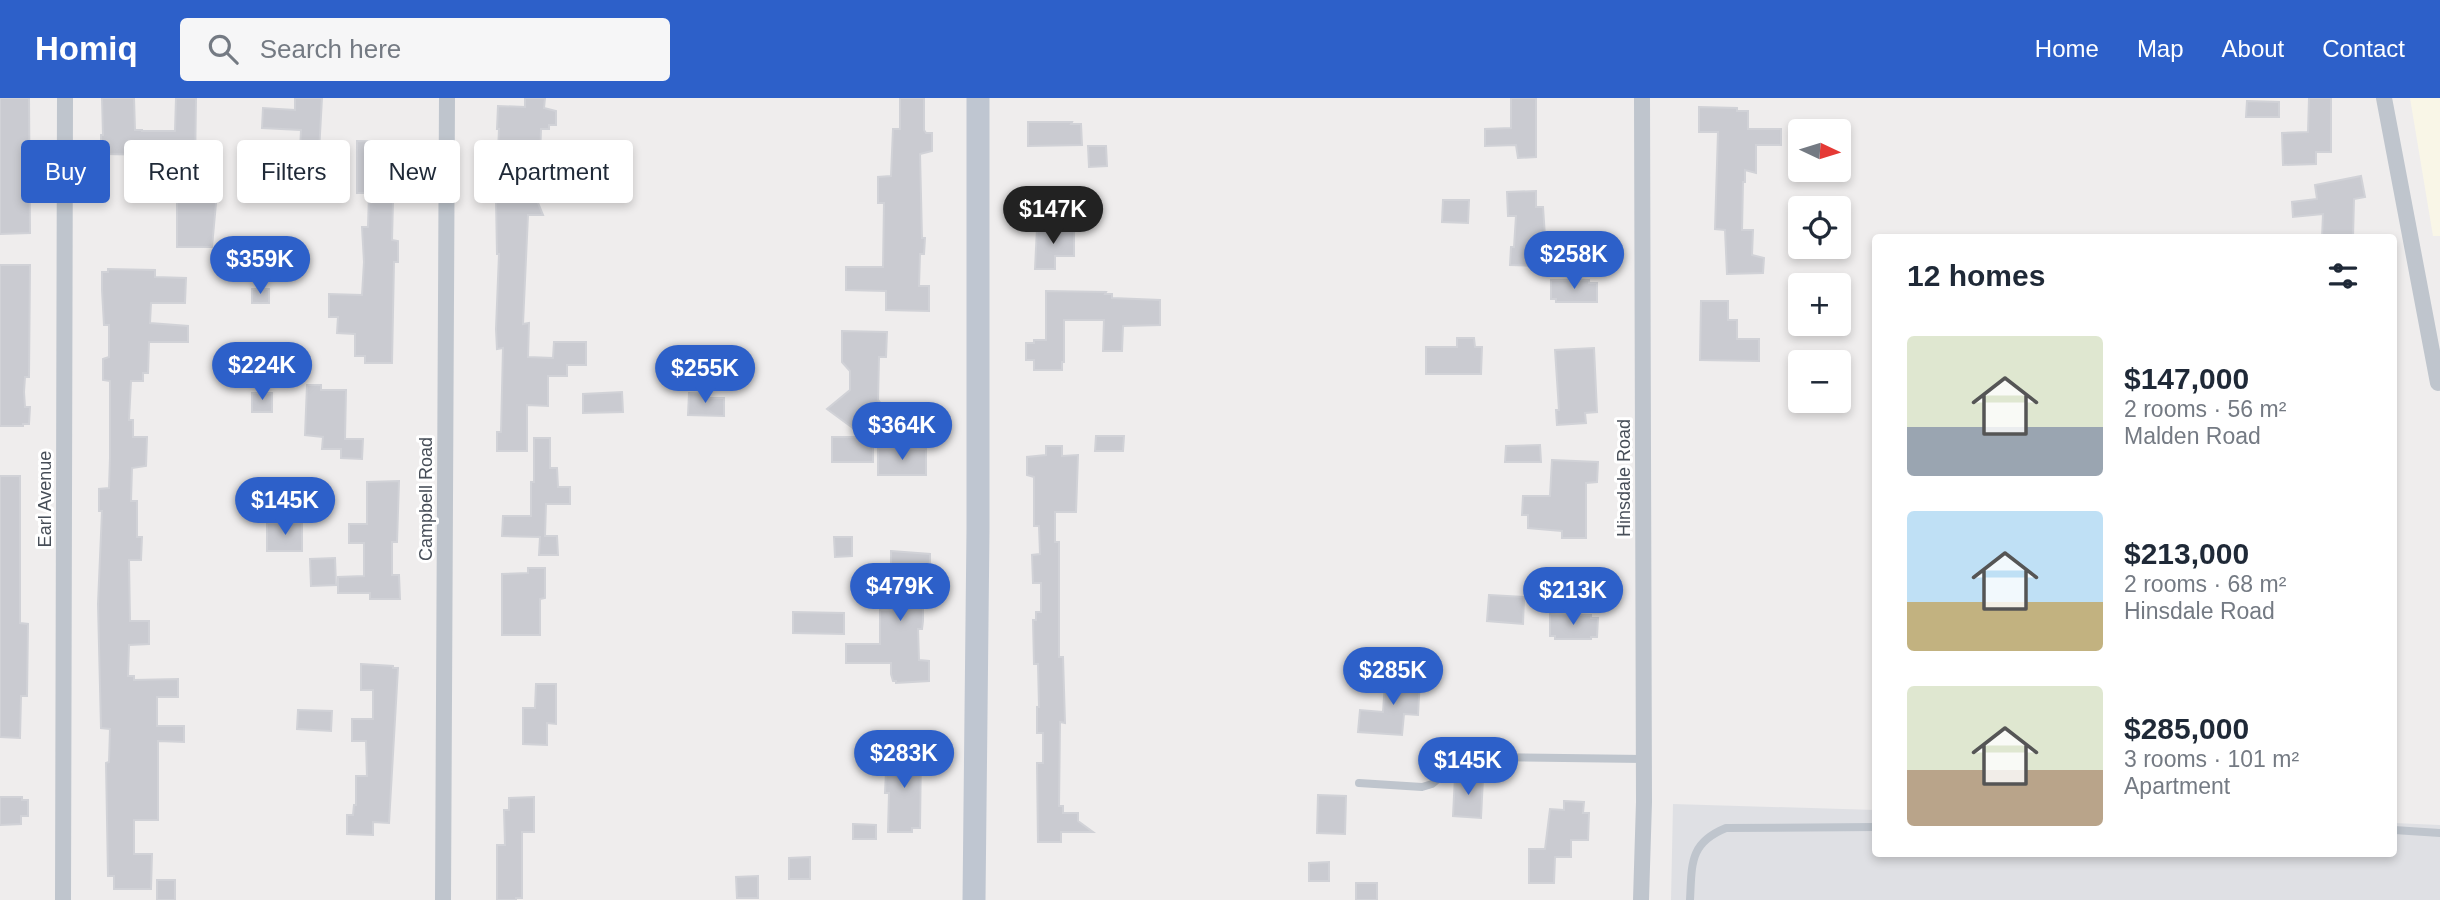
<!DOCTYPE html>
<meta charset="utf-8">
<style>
body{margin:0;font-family:Arial,sans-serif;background:#f6f6f7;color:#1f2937;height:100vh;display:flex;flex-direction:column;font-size:26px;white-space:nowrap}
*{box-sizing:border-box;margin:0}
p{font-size:23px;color:#747a83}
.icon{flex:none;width:38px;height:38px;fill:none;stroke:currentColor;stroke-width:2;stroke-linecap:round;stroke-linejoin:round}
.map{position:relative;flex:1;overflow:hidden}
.panel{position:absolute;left:1872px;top:136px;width:525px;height:623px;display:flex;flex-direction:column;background:#fff;border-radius:7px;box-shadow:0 4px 10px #0003}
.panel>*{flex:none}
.banner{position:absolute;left:21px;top:42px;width:665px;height:63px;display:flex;gap:14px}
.needle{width:46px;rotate:94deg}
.controls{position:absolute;left:1788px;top:21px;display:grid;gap:14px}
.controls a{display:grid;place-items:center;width:63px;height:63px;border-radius:7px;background:#fff;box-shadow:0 4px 10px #0003;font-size:35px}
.price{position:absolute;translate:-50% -60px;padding:0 16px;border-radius:24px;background:#2d60c9;color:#fff;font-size:23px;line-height:46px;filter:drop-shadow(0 2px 4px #0008)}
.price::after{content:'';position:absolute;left:50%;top:42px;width:21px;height:16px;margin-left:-10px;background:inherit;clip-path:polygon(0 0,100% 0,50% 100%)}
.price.selected{background:#222;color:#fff}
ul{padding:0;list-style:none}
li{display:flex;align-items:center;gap:21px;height:175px;padding:0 35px}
li span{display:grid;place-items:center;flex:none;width:196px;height:140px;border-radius:7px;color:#555}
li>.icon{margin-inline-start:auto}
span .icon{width:84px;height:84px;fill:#fffc;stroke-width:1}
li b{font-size:30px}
h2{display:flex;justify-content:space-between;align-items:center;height:84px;padding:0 35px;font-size:30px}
.chip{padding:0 24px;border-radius:7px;background:#fff;box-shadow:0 4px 10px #0003;font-size:24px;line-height:63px}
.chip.selected{background:#2d60c9;color:#fff}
header{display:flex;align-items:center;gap:42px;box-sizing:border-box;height:98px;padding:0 35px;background:#2d60c9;color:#fff}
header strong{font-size:33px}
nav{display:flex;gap:38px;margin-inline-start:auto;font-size:24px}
.search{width:490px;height:63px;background:#f6f6f7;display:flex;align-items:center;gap:18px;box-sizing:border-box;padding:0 24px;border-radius:7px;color:#747a83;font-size:26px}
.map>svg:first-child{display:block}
.commercial{fill:#f9f6e7}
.airport{fill:#dfe0e4}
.building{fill:#cacbd1;stroke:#d1d2d7;stroke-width:2}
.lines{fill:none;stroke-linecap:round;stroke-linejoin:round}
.lane{stroke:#bfc5cd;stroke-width:8}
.street{stroke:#bfc5cd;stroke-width:16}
.secondary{stroke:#bfc6d1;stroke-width:23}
.labels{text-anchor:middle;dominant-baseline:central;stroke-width:6;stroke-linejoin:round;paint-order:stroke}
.street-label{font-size:18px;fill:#474e58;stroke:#fff}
</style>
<header>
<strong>Homiq</strong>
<div class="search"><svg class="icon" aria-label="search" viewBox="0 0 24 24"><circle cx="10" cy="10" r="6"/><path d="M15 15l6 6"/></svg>Search here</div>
<nav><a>Home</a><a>Map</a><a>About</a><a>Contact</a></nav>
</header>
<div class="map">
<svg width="2440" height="802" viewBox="0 0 2440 802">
<rect width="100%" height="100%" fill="#efeded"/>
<!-- commercial -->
<polygon class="commercial" points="2410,0 2440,0 2440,138 2433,138"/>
<!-- airport -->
<polygon class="airport" points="1673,706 1876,712 1876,756 2394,756 2394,725 2440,727 2440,802 1671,802"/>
<!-- building -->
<g class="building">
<polygon points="0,0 29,0 30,135 0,136"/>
<polygon points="102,0 134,0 135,32 142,32 142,33 175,33 176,0 196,0 195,70 202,70 202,75 206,75 205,94 217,94 212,149 177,149 177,104 173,104 174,91 166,91 165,57 101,56 101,37 103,37"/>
<polygon points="295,0 322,0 319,54 300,53 301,32 262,30 263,10 295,12"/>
<polygon points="525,0 545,0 544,10 556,13 556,27 549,27 549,31 541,31 540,61 587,63 586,81 554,80 555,100 536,100 543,117 528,117 523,226 529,225 528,259 553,260 554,244 586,244 586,267 567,267 567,278 548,278 548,308 527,307 527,353 497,353 497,334 501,334 503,250 497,251 496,231 499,156 497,156 496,101 499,31 497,31 498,8 525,9"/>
<polygon points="900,0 924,0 924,32 926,35 932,35 932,53 920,56 922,140 925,140 924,156 920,156 919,188 929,188 929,213 886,212 886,193 846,192 846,169 883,169 884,105 878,105 878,79 891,78 893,31 900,31"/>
<polygon points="1511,0 1536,0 1536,59 1518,60 1516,47 1485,48 1485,31 1511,30"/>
<polygon points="2309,0 2331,0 2331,54 2316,54 2316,66 2283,67 2282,35 2308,34"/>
<polygon points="2247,3 2279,4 2279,19 2246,19"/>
<polygon points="1699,9 1737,10 1737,13 1748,13 1748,31 1781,31 1781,47 1756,47 1756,75 1745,72 1745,84 1743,84 1742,132 1753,132 1752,157 1764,160 1763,175 1727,176 1725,132 1715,131 1718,34 1699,34"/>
<polygon points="1028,24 1072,24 1071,26 1081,26 1082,47 1028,48"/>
<polygon points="357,43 398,44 398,64 394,64 392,142 398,143 398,164 394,164 392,265 365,265 365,258 355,258 355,236 337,235 338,219 329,219 329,196 362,197 364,164 362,129 368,129 369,95 357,95"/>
<polygon points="1088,48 1106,48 1107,68 1089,69"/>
<polygon points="2361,78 2365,99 2354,101 2353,140 2322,140 2323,116 2293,119 2292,104 2317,101 2315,87"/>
<polygon points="1536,93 1536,109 1543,109 1547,168 1510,167 1511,149 1514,149 1516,118 1508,118 1507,94"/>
<polygon points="1443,102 1469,102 1468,125 1442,124"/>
<polygon points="1037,130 1074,130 1074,158 1055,158 1055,171 1035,171"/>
<polygon points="0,167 30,167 29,279 25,279 24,294 25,309 30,309 29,326 23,326 23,328 0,328"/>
<polygon points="108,171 155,172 155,179 186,180 185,205 151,205 150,225 188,228 188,244 149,244 148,275 143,275 143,283 131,283 129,322 133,322 133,339 147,339 146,368 132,370 131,403 137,403 137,439 142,439 141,462 129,462 130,523 149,523 149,546 129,547 128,578 134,578 134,582 178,581 178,599 157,599 157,628 184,628 184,644 158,643 158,722 134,722 134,756 152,756 151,791 114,791 114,778 108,778 106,665 109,664 110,631 101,630 98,506 102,413 99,413 99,391 109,390 110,360 110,283 103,282 103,261 109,259 109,227 104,227 102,192 102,174 108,174"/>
<polygon points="1551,182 1589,182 1589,185 1597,185 1597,204 1556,204 1556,201 1551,201"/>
<rect x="252" y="191" width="17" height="14"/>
<polygon points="1046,193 1106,194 1105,196 1112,196 1112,200 1160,202 1160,227 1123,228 1122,253 1103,253 1104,222 1064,222 1064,264 1062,264 1062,272 1034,272 1034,262 1026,262 1026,245 1034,245 1034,242 1046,242"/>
<polygon points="1701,203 1728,203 1728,222 1737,222 1737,241 1759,241 1759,263 1700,262"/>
<polygon points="842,233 887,234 886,259 879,259 878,302 883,308 883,320 873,328 873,364 832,364 832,339 865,339 827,311 850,292 850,273 842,264"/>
<polygon points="1457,240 1474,240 1475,249 1482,249 1481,276 1426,276 1426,249 1457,249"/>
<polygon points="1594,250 1597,314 1585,315 1586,325 1557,327 1556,312 1559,312 1555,252"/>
<polygon points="307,287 321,287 321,292 346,292 345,341 363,341 362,361 341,360 341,351 322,351 323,339 305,337"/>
<polygon points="622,294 623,314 583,315 583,296"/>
<rect x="252" y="295" width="20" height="19"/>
<polygon points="689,295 709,296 709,300 724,300 724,318 688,317"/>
<polygon points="1096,338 1124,338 1123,353 1095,353"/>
<polygon points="534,340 550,340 550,370 557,370 558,389 570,389 570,406 546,406 545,438 557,438 558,457 539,457 540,439 502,438 503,418 531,418 531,384 534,384"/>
<polygon points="1540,347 1541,364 1505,364 1506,348"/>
<polygon points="1046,348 1062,348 1062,358 1078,357 1076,414 1055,414 1055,444 1059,444 1059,559 1063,559 1065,625 1060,624 1059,708 1063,708 1063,715 1078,715 1078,723 1093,734 1061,734 1061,744 1038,744 1037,665 1043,665 1043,635 1037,635 1037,609 1039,609 1038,566 1034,566 1033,522 1036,522 1036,514 1041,514 1041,485 1033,485 1032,457 1040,456 1039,428 1034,428 1034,379 1027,377 1027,359 1046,357"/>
<polygon points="878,350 926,351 926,377 878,377"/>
<polygon points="1552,362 1598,364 1597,384 1586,385 1586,440 1562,440 1562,433 1528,430 1528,417 1522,417 1523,398 1550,398"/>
<polygon points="0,378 20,378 20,525 28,526 27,598 21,598 20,640 0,639"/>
<polygon points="399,383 397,444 392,444 392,477 399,477 400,501 370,501 370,495 338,495 338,479 364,478 364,445 349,445 349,426 367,426 367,384"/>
<rect x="267" y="425" width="35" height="28"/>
<polygon points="834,439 852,439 852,458 835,459"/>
<polygon points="891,453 930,456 930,472 923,472 923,523 922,531 918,531 919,562 929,563 929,583 896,585 896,583 893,583 891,576 891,565 846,565 846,546 880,546 880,512 891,512"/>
<polygon points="335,460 336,487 311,488 310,461"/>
<polygon points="528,470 545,470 545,500 540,501 540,537 502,537 502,476 528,475"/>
<polygon points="1489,497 1524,499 1523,526 1487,523"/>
<polygon points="793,514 844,515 844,536 793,535"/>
<polygon points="1550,516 1591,517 1591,520 1598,520 1597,539 1591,539 1591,541 1555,541 1555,538 1550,538"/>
<polygon points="361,566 393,568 393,570 398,570 389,725 373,724 373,737 347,736 347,717 353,717 354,707 356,707 356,678 367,678 366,643 352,643 352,621 373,621 373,592 361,592"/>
<polygon points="1390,578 1420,580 1418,617 1404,616 1402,637 1358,634 1360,612 1383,614 1385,585 1390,586"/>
<polygon points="536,586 556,586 556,626 547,625 547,647 523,646 523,610 535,610"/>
<polygon points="298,612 332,613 331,633 297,631"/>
<polygon points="887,652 921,652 920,730 912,730 912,734 888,734 889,695 885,695"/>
<polygon points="1455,678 1483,680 1481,720 1453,718"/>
<polygon points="1318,697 1346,698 1345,736 1317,735"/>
<polygon points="0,699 22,699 22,702 28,702 28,718 21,718 21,726 0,727"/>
<polygon points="534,699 534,734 522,734 522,800 516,800 516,802 497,802 497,747 505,747 504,712 509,712 509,700"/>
<polygon points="1564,703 1584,704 1583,715 1589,715 1588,742 1571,742 1571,759 1555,759 1554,785 1529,785 1529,751 1545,751 1550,711 1564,712"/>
<polygon points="853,726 876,727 876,741 853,741"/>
<polygon points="810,759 810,781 789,781 789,760"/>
<polygon points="1329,764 1329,783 1309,783 1309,765"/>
<polygon points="758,778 758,800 737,800 736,779"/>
<rect x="157" y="782" width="18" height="20"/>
<rect x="1356" y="785" width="21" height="17"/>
</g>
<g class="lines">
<!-- lane -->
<g class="lane">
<polyline points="1359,685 1422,689 1432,686 1456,666 1467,661 1479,659 1644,661"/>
<polyline points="2394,732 2440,735"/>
<path d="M1690 802C1692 766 1689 745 1726 730L1876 729"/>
</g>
<!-- street -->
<g class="street">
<polyline points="2384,0 2438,285"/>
<polyline points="63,802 65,0"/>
<polyline points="443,802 447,0"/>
<polyline points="1641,802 1644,704 1642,0"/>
</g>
<!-- secondary -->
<polyline class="secondary" points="974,802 978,431 978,0"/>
</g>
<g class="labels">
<!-- street labels -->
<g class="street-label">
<text transform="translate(1624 380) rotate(-90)">Hinsdale Road</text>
<text transform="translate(45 401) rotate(-90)">Earl Avenue</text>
<text transform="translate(426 401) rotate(-90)">Campbell Road</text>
</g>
</g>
</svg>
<div class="controls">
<a><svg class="needle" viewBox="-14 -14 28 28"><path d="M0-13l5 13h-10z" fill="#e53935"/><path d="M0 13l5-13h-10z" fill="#747a83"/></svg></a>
<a><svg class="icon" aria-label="locate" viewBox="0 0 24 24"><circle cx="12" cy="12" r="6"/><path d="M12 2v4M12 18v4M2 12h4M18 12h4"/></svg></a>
<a>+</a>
<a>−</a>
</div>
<b class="price selected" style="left:1053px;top:148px">$147K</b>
<b class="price" style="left:1574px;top:193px">$258K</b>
<b class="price" style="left:260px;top:198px">$359K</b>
<b class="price" style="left:262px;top:304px">$224K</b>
<b class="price" style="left:705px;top:307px">$255K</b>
<b class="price" style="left:902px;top:364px">$364K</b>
<b class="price" style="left:285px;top:439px">$145K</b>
<b class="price" style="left:900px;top:525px">$479K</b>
<b class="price" style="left:1573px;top:529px">$213K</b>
<b class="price" style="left:1393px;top:609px">$285K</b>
<b class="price" style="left:904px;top:692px">$283K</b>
<b class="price" style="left:1468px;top:699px">$145K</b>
<div class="banner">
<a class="chip selected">Buy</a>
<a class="chip">Rent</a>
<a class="chip">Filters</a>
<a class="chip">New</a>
<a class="chip">Apartment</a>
</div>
<section class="panel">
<h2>12 homes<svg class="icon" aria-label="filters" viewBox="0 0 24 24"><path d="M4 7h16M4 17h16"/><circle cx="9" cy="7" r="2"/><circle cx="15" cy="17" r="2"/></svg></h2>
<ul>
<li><span style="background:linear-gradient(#dfe7d0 65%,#9aa5b1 0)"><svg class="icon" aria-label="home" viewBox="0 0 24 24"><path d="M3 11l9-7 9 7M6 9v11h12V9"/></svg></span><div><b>$147,000</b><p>2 rooms · 56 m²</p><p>Malden Road</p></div></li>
<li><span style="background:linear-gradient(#bfe0f5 65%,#c2b280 0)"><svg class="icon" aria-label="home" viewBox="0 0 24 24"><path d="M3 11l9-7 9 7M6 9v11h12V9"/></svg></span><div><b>$213,000</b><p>2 rooms · 68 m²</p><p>Hinsdale Road</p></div></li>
<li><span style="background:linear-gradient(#dfe7d0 60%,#b9a48a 0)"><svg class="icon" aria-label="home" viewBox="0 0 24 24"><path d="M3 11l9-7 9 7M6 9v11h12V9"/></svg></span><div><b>$285,000</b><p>3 rooms · 101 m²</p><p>Apartment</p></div></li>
</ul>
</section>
</div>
